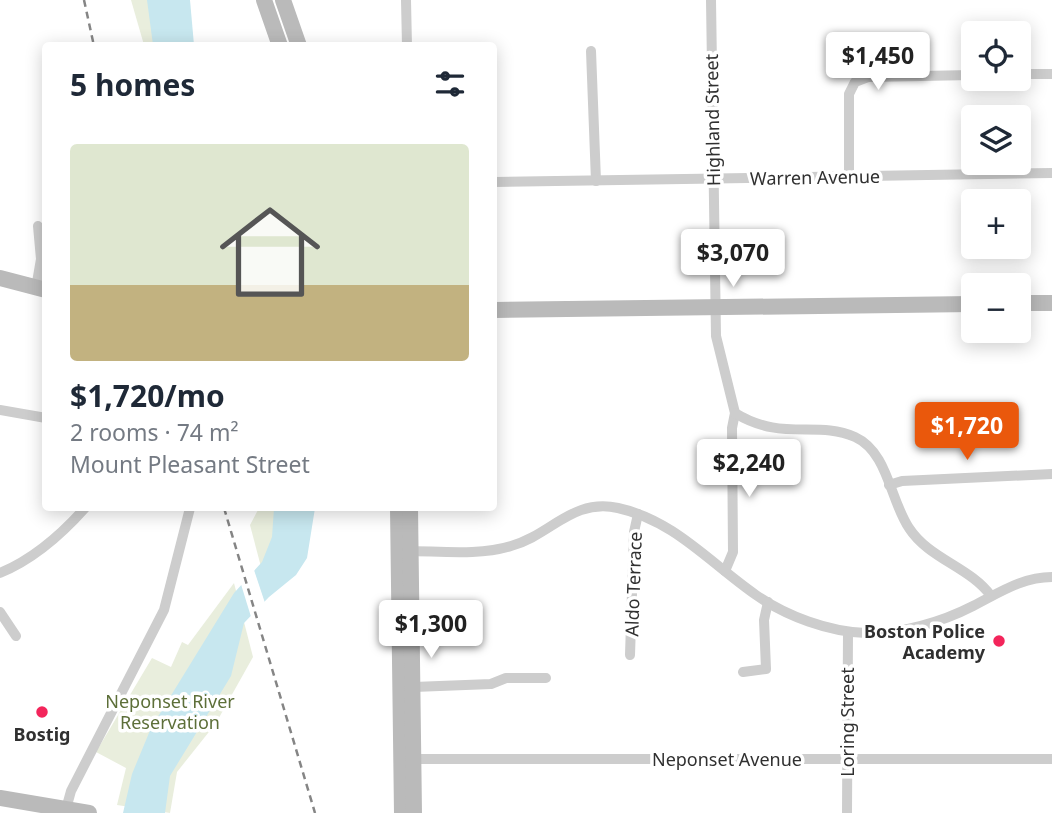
<!DOCTYPE html>
<meta charset="utf-8">
<style>
body{margin:0;font-family:"Noto Sans",sans-serif;background:#f2f2f3;color:#1f2937;height:100vh;display:flex;flex-direction:column;font-size:26px;white-space:nowrap}
*{box-sizing:border-box;margin:0}
p{font-size:23px;color:#747a83}
.icon{flex:none;width:38px;height:38px;fill:none;stroke:currentColor;stroke-width:2;stroke-linecap:round;stroke-linejoin:round}
.map{position:relative;flex:1;overflow:hidden}
.drawer{position:absolute;left:42px;top:42px;width:455px;height:469px;display:flex;flex-direction:column;background:#fff;border-radius:7px;box-shadow:0 4px 18px #0003}
.drawer>*{flex:none}
.fabs{position:absolute;left:961px;top:21px;display:grid;gap:14px}
.fabs a{display:grid;place-items:center;width:70px;height:70px;border-radius:7px;background:#fff;box-shadow:0 4px 18px #0003;font-size:35px}
.price{position:absolute;translate:-50% -60px;padding:0 16px;border-radius:7px;background:#fff;color:#222;font-size:23px;line-height:46px;filter:drop-shadow(0 2px 4px #0008)}
.price::after{content:'';position:absolute;left:50%;top:42px;width:21px;height:16px;margin-left:-10px;background:inherit;clip-path:polygon(0 0,100% 0,50% 100%)}
.price.current{background:#ea580c;color:#fff}
ul{padding:0;list-style:none}
li{display:grid;align-content:center;gap:14px;height:371px;padding:0 28px}
li span{display:grid;place-items:center;height:217px;border-radius:7px;color:#555}
li>.icon{margin-inline-start:auto}
span .icon{width:126px;height:126px;fill:#fffc;stroke-width:1}
li b{font-size:30px}
h2{display:flex;justify-content:space-between;align-items:center;height:84px;padding:0 28px;font-size:30px}
.map>svg:first-child{display:block}
.green{fill:#e9eedd}
.water{fill:#c7e7ef}
.pier{fill:#fff}
.lines{fill:none;stroke-linecap:round;stroke-linejoin:round}
.street{stroke:#cdcdcd;stroke-width:10}
.secondary{stroke:#bababa;stroke-width:16}
.rail{stroke:#858585;stroke-width:2.5;stroke-dasharray:7 5;stroke-linecap:butt}
.poi-dot{fill:#f3255b;stroke:#fff;stroke-width:2.5}
.labels{text-anchor:middle;dominant-baseline:central;stroke-width:7;stroke-linejoin:round;paint-order:stroke}
.street-label{font-size:18px;fill:#303030;stroke:#fff}
.poi-label{font-size:18px;font-weight:bold;fill:#303030;stroke:#fff;text-anchor:end}
.park-label{font-size:18px;fill:#5d6f39;stroke:#fff}
</style>
<div class="map">
<svg width="1052" height="813" viewBox="0 0 1052 813">
<rect width="100%" height="100%" fill="#fff"/>
<!-- green -->
<g class="green">
<polygon points="131,0 168,0 175,45 144,45"/>
<polygon points="259,508 294,508 265,582 250,525"/>
<polygon points="234,583 253,657 216,723 177,772 170,813 117,805 126,768 96,752 152,658 171,667 182,642 188,645"/>
</g>
<!-- water -->
<g class="water">
<polygon points="147,0 190,0 194,45 153,45"/>
<polygon points="274,508 315,508 307,558 296,575 269,597 244,623 231,676 170,776 165,813 123,813 132,774 151,728 234,593 262,562 272,537"/>
</g>
<!-- pier -->
<polygon class="pier" points="253,567 266,606 252,620 240,581"/>
<g class="lines">
<!-- street -->
<g class="street">
<polyline points="406,0 407,46"/>
<polyline points="711,0 716,336 735,413 732,428 733,552 725,571"/>
<polyline points="591,51 596,181"/>
<polyline points="1018,74 1052,74"/>
<polyline points="849,176 849,94 855,82 868,77 973,75"/>
<polyline points="494,182 1052,173"/>
<polyline points="36,288 41,259 38,226"/>
<polyline points="0,410 46,418"/>
<path d="M735 413C782 442 816 420 855 437 888 452 890 500 909 528 929 559 970 567 991 596"/>
<polyline points="889,485 902,481 1052,474"/>
<path d="M405 551C439 551 479 556 511 546 551 535 572 498 618 508 674 520 711 564 756 595 786 616 829 632 866 633 901 634 942 622 973 606 999 593 1022 577 1052 577"/>
<path d="M0 573C34 559 61 535 85 508"/>
<polyline points="0,612 16,636"/>
<polyline points="630,655 634,532 638,514"/>
<polyline points="743,672 766,669 764,620 768,602"/>
<polyline points="414,687 491,684 506,678 546,678"/>
<polyline points="407,759 1052,759"/>
<polyline points="66,809 71,791 164,610 190,508"/>
<polyline points="847,813 848,632"/>
</g>
<!-- secondary -->
<g class="secondary">
<polyline points="264,0 280,46"/>
<polyline points="283,0 299,46"/>
<polyline points="0,278 46,290"/>
<polyline points="1018,303 1052,303"/>
<polyline points="494,310 973,304"/>
<polyline points="398,508 402,813"/>
<polyline points="410,508 414,813"/>
<polyline points="0,798 89,813"/>
</g>
<!-- rail -->
<g class="rail">
<polyline points="84,0 94,46"/>
<polyline points="224,508 315,813"/>
</g>
</g>
<!-- markers -->
<g class="poi-dot">
<circle cx="999" cy="641" r="7"/>
<circle cx="42" cy="712" r="7"/>
</g>
<g class="labels">
<!-- street labels -->
<g class="street-label">
<text transform="translate(712 120) rotate(-91)">Highland Street</text>
<text transform="translate(815 177) rotate(-1)">Warren Avenue</text>
<text transform="translate(633 584) rotate(-88)">Aldo Terrace</text>
<text transform="translate(847 722) rotate(-90)">Loring Street</text>
<text x="727" y="759">Neponset Avenue</text>
</g>
<!-- poi labels -->
<g class="poi-label">
<text x="985" y="631">Boston Police<tspan x="985" dy="21">Academy</tspan></text>
<text x="42" y="734" text-anchor="middle">Bostig</text>
</g>
<!-- park labels -->
<g class="park-label">
<text x="170" y="701">Neponset River<tspan x="170" dy="21">Reservation</tspan></text>
</g>
</g>
</svg>
<div class="fabs">
<a><svg class="icon" aria-label="locate" viewBox="0 0 24 24"><circle cx="12" cy="12" r="6"/><path d="M12 2v4M12 18v4M2 12h4M18 12h4"/></svg></a>
<a><svg class="icon" aria-label="layers" viewBox="0 0 24 24"><path d="M12 4l9 5-9 5-9-5zM3 14l9 5 9-5"/></svg></a>
<a>+</a>
<a>−</a>
</div>
<b class="price" style="left:878px;top:92px">$1,450</b>
<b class="price" style="left:733px;top:289px">$3,070</b>
<b class="price current" style="left:967px;top:462px">$1,720</b>
<b class="price" style="left:749px;top:499px">$2,240</b>
<b class="price" style="left:431px;top:660px">$1,300</b>
<section class="drawer">
<h2>5 homes<svg class="icon" aria-label="filters" viewBox="0 0 24 24"><path d="M4 7h16M4 17h16"/><circle cx="9" cy="7" r="2"/><circle cx="15" cy="17" r="2"/></svg></h2>
<ul>
<li><span style="background:linear-gradient(#dfe7d0 65%,#c2b280 0)"><svg class="icon" aria-label="home" viewBox="0 0 24 24"><path d="M3 11l9-7 9 7M6 9v11h12V9"/></svg></span><div><b>$1,720/mo</b><p>2 rooms · 74 m²</p><p>Mount Pleasant Street</p></div></li>
</ul>
</section>
</div>
